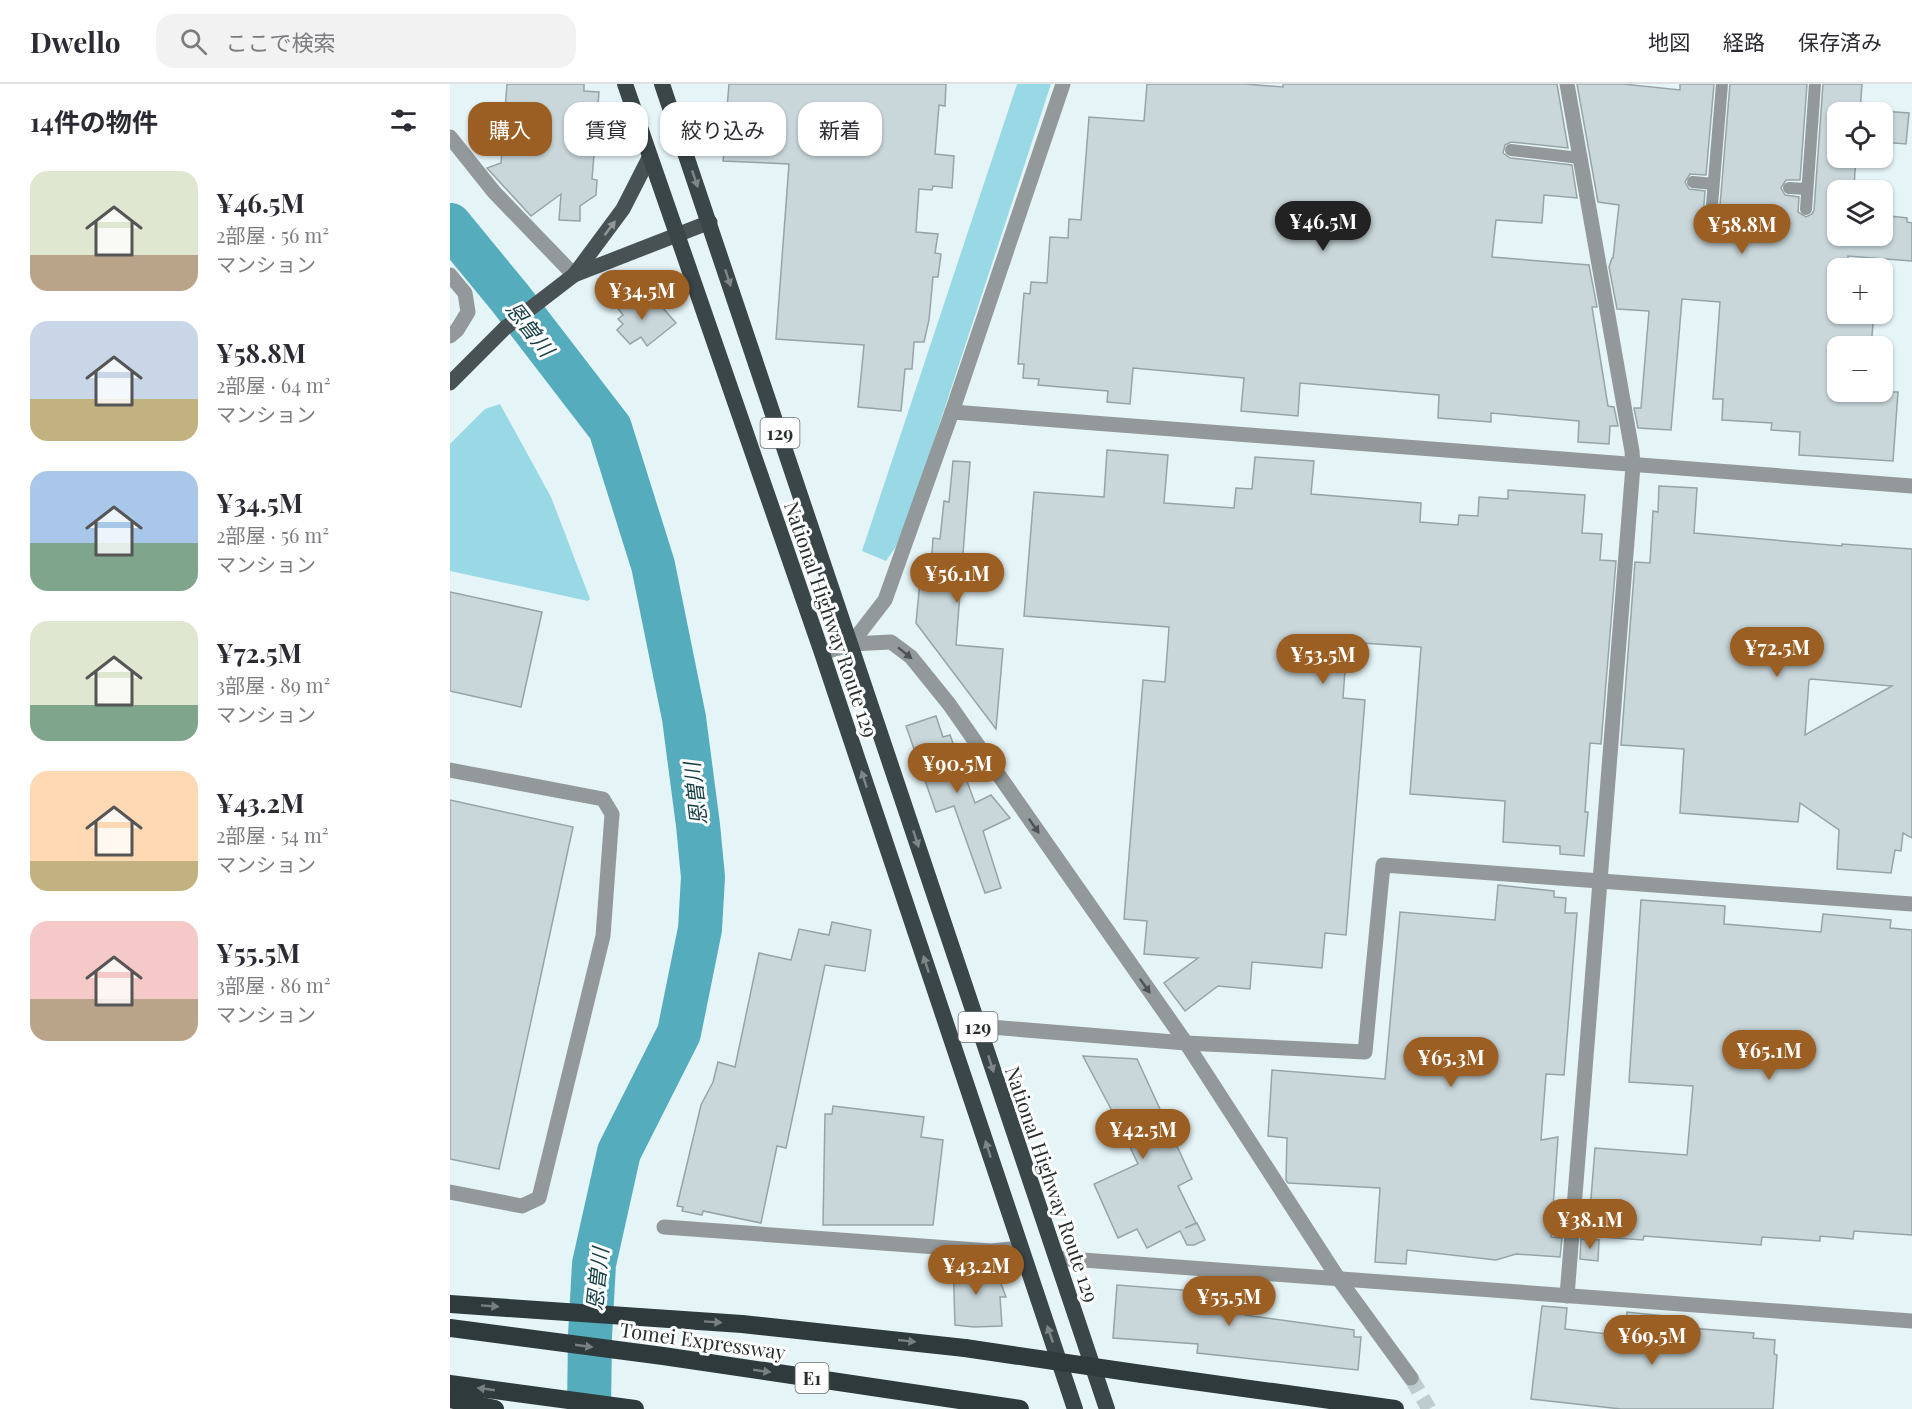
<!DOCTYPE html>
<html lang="ja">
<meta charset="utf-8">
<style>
body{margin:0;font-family:"Playfair Display","Noto Sans JP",serif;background:#f2f2f3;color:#2b2b33;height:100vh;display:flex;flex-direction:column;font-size:22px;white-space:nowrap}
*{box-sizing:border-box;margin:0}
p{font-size:20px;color:#7c7c81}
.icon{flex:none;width:33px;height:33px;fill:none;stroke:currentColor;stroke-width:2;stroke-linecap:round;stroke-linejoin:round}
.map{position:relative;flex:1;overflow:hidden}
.panel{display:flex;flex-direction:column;background:#fff;width:450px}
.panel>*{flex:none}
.hud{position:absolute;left:18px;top:18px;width:570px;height:54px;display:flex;gap:12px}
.tools{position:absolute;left:1377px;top:18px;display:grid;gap:12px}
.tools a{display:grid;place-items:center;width:66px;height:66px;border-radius:12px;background:#fff;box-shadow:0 2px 4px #0004;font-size:30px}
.price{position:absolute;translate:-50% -51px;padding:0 14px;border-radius:21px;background:#9c5f23;color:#fff;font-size:20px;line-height:39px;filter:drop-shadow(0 2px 3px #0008)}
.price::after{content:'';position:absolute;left:50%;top:36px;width:18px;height:14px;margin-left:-9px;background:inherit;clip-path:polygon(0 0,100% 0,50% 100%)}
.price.current{background:#222;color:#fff}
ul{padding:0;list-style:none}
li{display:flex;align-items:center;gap:18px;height:150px;padding:0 30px}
li span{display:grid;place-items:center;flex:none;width:168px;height:120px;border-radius:18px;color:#555}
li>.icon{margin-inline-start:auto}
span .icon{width:72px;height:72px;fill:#fffc;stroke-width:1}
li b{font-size:26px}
h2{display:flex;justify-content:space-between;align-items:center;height:72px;padding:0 30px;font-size:26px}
.tag{padding:0 21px;border-radius:18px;background:#fff;box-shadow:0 2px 4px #0004;font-size:21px;line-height:54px}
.tag.current{background:#9c5f23;color:#fff}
header{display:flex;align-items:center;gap:36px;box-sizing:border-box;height:84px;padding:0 30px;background:#fff;border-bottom:2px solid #e1e1e2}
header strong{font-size:28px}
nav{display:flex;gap:33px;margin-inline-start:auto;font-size:21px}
.search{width:420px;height:54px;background:#f2f2f3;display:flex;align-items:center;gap:15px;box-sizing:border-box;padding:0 21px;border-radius:18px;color:#7c7c81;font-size:22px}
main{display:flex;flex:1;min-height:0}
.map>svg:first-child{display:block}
.green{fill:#99d9e5}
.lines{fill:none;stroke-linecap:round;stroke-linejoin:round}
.river{stroke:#54acbc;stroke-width:44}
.building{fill:#c9d7da;stroke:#96a4a7;stroke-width:1.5;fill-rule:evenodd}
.minor-tunnel{stroke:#bfcccf;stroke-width:15;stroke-dasharray:15 8;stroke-linecap:butt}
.service{stroke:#93999a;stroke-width:12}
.minor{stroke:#93999a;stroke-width:15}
.tertiary{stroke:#93999a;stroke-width:15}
.primary{stroke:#485254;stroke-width:15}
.trunk{stroke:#3b4648;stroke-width:16}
.motorway{stroke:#2e3a3c;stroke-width:18}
.motorway-bridge{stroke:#2e3a3c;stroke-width:18}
.oneway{fill:#7f8688}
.oneway2{fill:#919798}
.oneway3{fill:#4d5354}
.oneway4{fill:#777f80}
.labels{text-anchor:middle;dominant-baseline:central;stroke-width:6;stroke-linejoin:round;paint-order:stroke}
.shield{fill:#fefefe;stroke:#686c6c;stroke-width:1.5}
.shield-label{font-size:18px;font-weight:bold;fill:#282d2e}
.street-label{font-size:20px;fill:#282d2e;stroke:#fefefe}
.water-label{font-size:21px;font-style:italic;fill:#163f46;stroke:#fefefe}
</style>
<header>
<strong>Dwello</strong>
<div class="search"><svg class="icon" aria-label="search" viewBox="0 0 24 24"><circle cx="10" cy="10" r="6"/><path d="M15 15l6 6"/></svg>ここで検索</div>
<nav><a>地図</a><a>経路</a><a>保存済み</a></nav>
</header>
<main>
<section class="panel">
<h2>14件の物件<svg class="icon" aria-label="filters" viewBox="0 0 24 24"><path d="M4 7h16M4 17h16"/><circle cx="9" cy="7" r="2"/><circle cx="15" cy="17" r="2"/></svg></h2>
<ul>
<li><span style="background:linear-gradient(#dfe7d0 70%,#b9a48a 0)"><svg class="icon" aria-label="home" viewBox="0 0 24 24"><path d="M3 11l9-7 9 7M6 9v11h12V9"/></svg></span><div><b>¥46.5M</b><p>2部屋 · 56 m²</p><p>マンション</p></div></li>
<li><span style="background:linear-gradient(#c9d6e8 65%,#c2b280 0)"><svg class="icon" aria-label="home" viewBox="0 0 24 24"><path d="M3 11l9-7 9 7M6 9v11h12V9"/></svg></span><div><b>¥58.8M</b><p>2部屋 · 64 m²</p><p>マンション</p></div></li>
<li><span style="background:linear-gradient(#a9c7e8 60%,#7fa58c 0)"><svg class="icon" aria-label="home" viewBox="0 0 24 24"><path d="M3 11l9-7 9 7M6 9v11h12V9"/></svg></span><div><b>¥34.5M</b><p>2部屋 · 56 m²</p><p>マンション</p></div></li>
<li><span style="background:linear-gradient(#dfe7d0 70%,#7fa58c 0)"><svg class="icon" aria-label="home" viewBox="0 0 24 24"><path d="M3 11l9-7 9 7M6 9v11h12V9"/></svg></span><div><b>¥72.5M</b><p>3部屋 · 89 m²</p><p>マンション</p></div></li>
<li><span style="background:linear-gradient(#ffd9b3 75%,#c2b280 0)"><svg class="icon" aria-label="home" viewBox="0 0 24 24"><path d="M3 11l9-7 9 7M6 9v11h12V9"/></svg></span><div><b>¥43.2M</b><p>2部屋 · 54 m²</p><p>マンション</p></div></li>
<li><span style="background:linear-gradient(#f6c9c9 65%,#b9a48a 0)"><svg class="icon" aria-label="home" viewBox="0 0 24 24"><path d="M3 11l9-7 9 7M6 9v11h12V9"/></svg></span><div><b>¥55.5M</b><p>3部屋 · 86 m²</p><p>マンション</p></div></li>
</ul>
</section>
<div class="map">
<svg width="1462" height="1325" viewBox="0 0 1462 1325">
<rect width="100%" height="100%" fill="#e5f4f7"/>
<!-- green -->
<g class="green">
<polygon points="567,0 601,0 452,454 436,477 412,467"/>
<polygon points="50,320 101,413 140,515 138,517 0,487 0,360 35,325"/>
</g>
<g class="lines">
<!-- river -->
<polyline class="river" points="0,141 60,214 160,344 203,481 234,634 248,741 253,793 250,845 229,949 169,1068 144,1180 140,1252 139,1325"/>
</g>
<!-- building -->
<g class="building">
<polygon points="57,0 134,0 134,7 149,8 142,95 147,96 146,111 130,122 130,137 109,136 111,110 81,132 37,84 51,79"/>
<polygon points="279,0 496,0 495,22 489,21 485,70 504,72 502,104 483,102 482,106 469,105 466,148 488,150 485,169 491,170 488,193 483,193 479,236 474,258 464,258 462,285 455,285 451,327 408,323 414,261 326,255 339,80 273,77 275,59 264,58 266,24 277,24"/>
<polygon points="697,0 795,0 833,3 833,0 1107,0 1118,64 1061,58 1055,61 1053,69 1060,74 1122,81 1127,114 1094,111 1092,139 1046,136 1042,173 1139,181 1147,223 1142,223 1158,322 1164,323 1168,342 1160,342 1159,360 1128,358 1129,337 1041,329 1041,338 988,334 989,311 850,299 848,332 791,327 794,294 683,284 680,320 657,318 658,307 588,301 589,295 573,294 574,280 568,280 574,209 580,210 581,198 597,199 600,153 618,154 619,135 631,136 639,33 694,37"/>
<polygon points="1127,0 1173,0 1230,6 1230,0 1264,0 1256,91 1240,90 1235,98 1239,105 1255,107 1253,133 1256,139 1261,141 1267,138 1269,134 1280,0 1357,0 1350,96 1336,96 1331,104 1335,111 1349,113 1348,128 1356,133 1362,130 1364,126 1373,0 1412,0 1410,28 1388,28 1388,74 1406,74 1404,102 1388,101 1388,152 1432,152 1432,131 1457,134 1457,138 1462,139 1462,177 1398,172 1397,179 1388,178 1388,230 1424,230 1421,262 1388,262 1388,308 1448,308 1443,377 1349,371 1350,348 1321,346 1322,339 1272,336 1273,315 1263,315 1270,218 1232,215 1221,346 1188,344 1184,324 1191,324 1199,227 1167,225 1159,183 1162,174 1163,174 1169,121 1148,118"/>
<polygon points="1432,27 1459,29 1456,60 1432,58"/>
<polygon points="159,213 212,223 226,239 197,262 191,253 180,260 167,246 173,240 168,235 173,231"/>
<polygon points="657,366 718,371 714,419 784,424 786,404 802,405 805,373 864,377 861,410 971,419 970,438 1008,441 1009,431 1028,432 1029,413 1058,415 1058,406 1135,411 1132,449 1152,450 1150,476 1166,477 1151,660 1140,659 1135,728 1138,728 1134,772 1110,770 1110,762 1053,758 1055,717 960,710 971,563 897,558 893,614 915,616 896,851 875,849 872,884 802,878 800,905 768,902 735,927 714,899 748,874 694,870 697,837 674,835 693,596 715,598 719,543 574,532 584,408 654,413"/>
<polygon points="503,377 520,378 506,561 553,565 546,645 466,539 470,497 480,498 483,454 490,455 494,417 499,418"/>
<path d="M1209 402 1247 404 1244 449 1392 462V460L1462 465V754L1453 749 1451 767 1445 766 1441 789 1387 785 1389 746 1350 719 1348 738 1230 729 1234 665 1171 661 1185 478 1200 479 1203 427 1208 428ZM1361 595 1442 602 1355 651 1359 596Z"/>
<polygon points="0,508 92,528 71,623 0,607"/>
<polygon points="486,632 493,653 500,651 525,719 541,711 560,734 533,747 551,804 535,809 504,722 486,728 456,642"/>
<polygon points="0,716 123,743 49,1085 0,1075"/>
<polygon points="1048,801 1104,807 1104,813 1116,814 1115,829 1127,829 1114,991 1096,990 1091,1056 1108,1053 1101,1153 1112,1154 1110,1173 1066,1170 1046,1176 957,1166 956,1180 925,1178 930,1104 838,1099 836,1096 837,1054 818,1052 822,986 935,995 950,828 1045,836"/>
<polygon points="1191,816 1275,822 1274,840 1371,848 1373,830 1441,836 1440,844 1462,846 1462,1151 1404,1147 1403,1155 1370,1152 1370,1157 1312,1153 1311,1161 1194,1152 1193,1156 1138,1152 1145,1064 1237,1071 1243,1002 1179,998"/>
<polygon points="382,838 421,846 415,887 375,881 336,1064 327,1062 311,1139 253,1127 252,1131 232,1127 233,1123 227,1122 251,1021 263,998 268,978 285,983 309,869 341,876 349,845 379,851"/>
<polygon points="633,972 687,975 742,1095 728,1102 746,1139 735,1144 747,1139 755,1156 744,1161 737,1161 730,1147 697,1164 687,1145 668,1154 644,1100 688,1080 670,1042"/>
<polygon points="383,1022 474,1033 471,1053 493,1056 483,1141 373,1141 375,1030 382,1030"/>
<polygon points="1131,1155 1149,1156 1148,1177 1130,1175"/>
<polygon points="503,1175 528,1176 529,1189 547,1189 556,1213 550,1213 552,1242 524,1243 505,1241"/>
<polygon points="753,1197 799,1204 795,1231 904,1246 904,1253 911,1253 908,1286 747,1269 748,1260 663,1254 667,1201 758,1208"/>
<polygon points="1092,1222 1117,1224 1115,1245 1166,1251 1167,1240 1176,1241 1177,1228 1214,1232 1213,1242 1304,1249 1303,1254 1325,1256 1324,1270 1327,1271 1323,1325 1171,1325 1081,1315"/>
</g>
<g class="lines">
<!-- minor-tunnel -->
<polyline class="minor-tunnel" points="961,1294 979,1325"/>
<!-- service -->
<g class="service">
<polyline points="1061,66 1130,74"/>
<polyline points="1243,98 1263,100"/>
<polyline points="1339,104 1357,105"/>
<polyline points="1356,125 1365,0"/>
<polyline points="1261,133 1272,0"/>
</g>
<!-- minor -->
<g class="minor">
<polyline points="0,53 44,108 124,191"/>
<polyline points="0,191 15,209 18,228 7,246 0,252"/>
<polyline points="502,328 1462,402"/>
<polyline points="401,560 441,558 461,573 499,620 736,959 888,1194 961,1294"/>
<polyline points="0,686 153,715 162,730 153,852 89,1114 72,1122 0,1108"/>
<polyline points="528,942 736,959 915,968 933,781 1462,820"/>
<polyline points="214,1143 541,1167 571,1164"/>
<polyline points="606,1174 1462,1237"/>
<polyline points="1117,1212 1183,382 1182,367 1117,0"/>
</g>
<!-- tertiary -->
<polyline class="tertiary" points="372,569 401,560 435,516 502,328 613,0"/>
<!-- primary -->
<g class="primary">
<polyline points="124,191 173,125 199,74"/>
<polyline points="0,299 55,244 124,191 260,138"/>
</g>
<!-- trunk -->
<g class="trunk">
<polyline points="175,0 372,569 625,1325"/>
<polyline points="212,0 657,1325"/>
</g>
<!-- motorway -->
<g class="motorway">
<polyline points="0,1220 292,1240 515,1264"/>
<polyline points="0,1244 213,1272 570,1325"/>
<polyline points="692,1290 945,1325"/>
<polyline points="0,1300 185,1325"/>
<polyline points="0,1315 45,1325"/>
</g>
<!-- motorway-bridge -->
<polyline class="motorway-bridge" points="515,1264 692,1290"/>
</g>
<!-- one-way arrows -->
<defs><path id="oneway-solid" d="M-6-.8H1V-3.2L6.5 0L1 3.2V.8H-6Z" transform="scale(1.5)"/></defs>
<g class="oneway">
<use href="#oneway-solid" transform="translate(245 95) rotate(71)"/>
<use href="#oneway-solid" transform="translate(278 194) rotate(72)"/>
<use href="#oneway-solid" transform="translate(414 695) rotate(-108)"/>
<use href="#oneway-solid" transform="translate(466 755) rotate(72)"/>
<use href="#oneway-solid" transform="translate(476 880) rotate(-108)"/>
<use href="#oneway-solid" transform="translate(541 980) rotate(72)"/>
<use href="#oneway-solid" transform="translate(538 1065) rotate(-108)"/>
<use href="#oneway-solid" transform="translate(600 1250) rotate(-109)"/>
</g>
<use class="oneway2" href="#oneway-solid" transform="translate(160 144) rotate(-53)"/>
<g class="oneway3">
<use href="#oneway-solid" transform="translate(455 569) rotate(39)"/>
<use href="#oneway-solid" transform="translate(584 742) rotate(55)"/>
<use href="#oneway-solid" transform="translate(695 902) rotate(55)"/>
</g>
<g class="oneway4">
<use href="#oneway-solid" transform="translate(40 1222) rotate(4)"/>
<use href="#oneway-solid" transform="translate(263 1238) rotate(4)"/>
<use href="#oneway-solid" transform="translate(457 1257) rotate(6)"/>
<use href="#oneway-solid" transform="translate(134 1262) rotate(8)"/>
<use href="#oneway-solid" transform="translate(312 1287) rotate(8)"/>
<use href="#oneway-solid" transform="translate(36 1305) rotate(-172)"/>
</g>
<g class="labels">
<!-- shield labels -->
<g class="shield">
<rect x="310.5" y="334" width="39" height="30" rx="4.5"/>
<rect x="508.5" y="928" width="39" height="30" rx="4.5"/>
<rect x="345.5" y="1279" width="33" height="30" rx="4.5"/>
</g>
<g class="shield-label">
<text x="330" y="349">129</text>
<text x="528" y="943">129</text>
<text x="362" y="1294">E1</text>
</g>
<!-- street labels -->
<g class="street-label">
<text transform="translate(382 535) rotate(71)">National Highway Route 129</text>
<text transform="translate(603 1100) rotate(71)">National Highway Route 129</text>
<text transform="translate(253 1256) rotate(8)">Tomei Expressway</text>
</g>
<!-- water labels -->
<g class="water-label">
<text transform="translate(81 244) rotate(52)">恩曽川</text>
<text transform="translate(244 710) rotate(-97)">恩曽川</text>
<text transform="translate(146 1195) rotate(-84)">恩曽川</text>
</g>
</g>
</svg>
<div class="tools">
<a><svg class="icon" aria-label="locate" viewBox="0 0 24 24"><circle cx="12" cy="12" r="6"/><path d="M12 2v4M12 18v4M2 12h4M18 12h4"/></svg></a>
<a><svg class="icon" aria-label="layers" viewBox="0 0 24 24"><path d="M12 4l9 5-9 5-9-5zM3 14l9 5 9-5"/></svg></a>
<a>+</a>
<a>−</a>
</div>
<b class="price current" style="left:873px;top:168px">¥46.5M</b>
<b class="price" style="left:1292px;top:171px">¥58.8M</b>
<b class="price" style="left:192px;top:237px">¥34.5M</b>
<b class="price" style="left:507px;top:520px">¥56.1M</b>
<b class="price" style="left:1327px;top:594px">¥72.5M</b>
<b class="price" style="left:873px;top:601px">¥53.5M</b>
<b class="price" style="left:507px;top:710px">¥90.5M</b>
<b class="price" style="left:1319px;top:997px">¥65.1M</b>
<b class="price" style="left:1001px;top:1004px">¥65.3M</b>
<b class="price" style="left:693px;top:1076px">¥42.5M</b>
<b class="price" style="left:1140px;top:1166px">¥38.1M</b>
<b class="price" style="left:526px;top:1212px">¥43.2M</b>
<b class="price" style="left:779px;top:1243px">¥55.5M</b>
<b class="price" style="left:1202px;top:1282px">¥69.5M</b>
<div class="hud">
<a class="tag current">購入</a>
<a class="tag">賃貸</a>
<a class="tag">絞り込み</a>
<a class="tag">新着</a>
</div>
</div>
</main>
